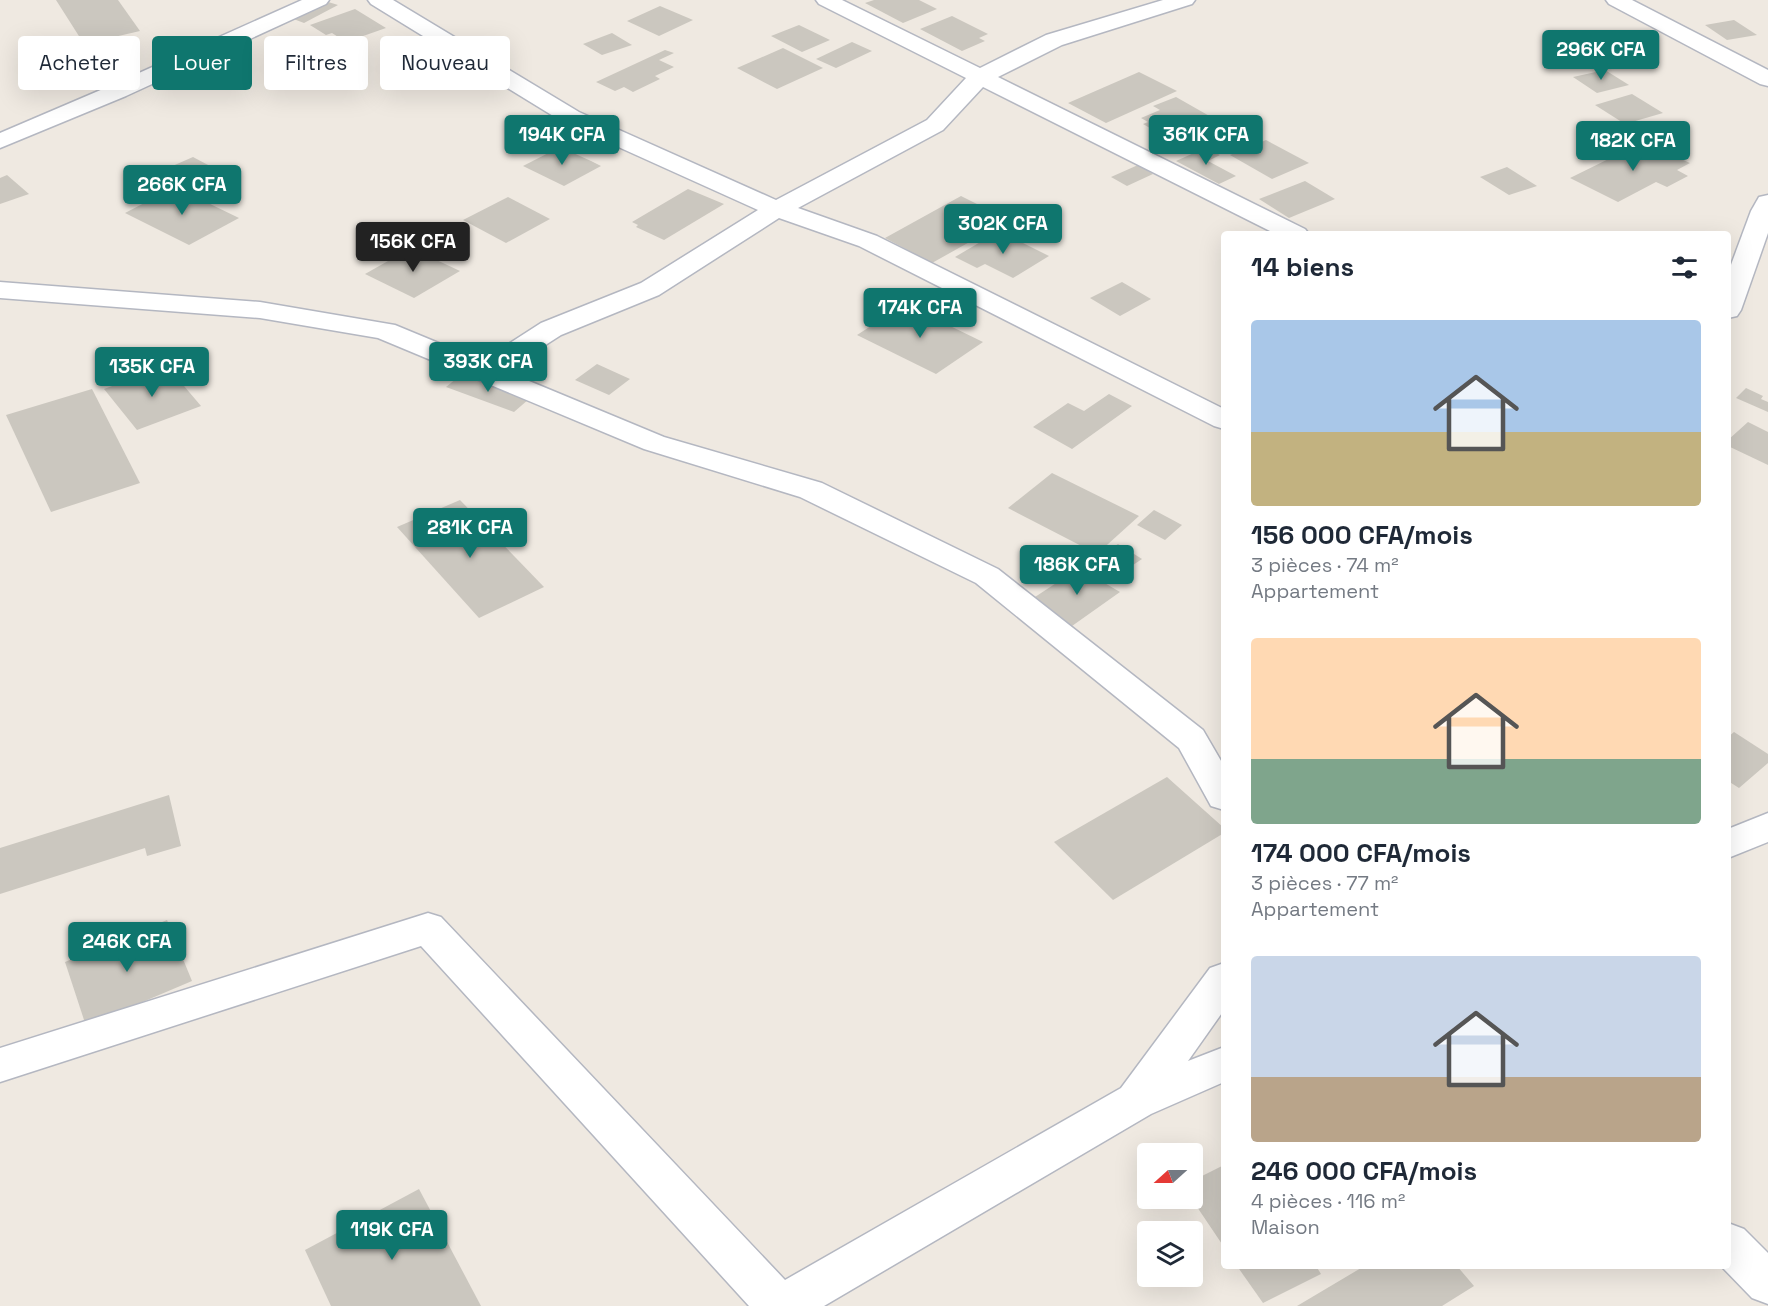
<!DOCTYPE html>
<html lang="fr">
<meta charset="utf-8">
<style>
body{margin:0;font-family:"Space Grotesk",sans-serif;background:#f2f2f3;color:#1f2937;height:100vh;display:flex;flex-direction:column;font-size:22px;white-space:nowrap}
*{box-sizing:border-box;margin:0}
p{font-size:20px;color:#747a83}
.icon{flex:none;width:33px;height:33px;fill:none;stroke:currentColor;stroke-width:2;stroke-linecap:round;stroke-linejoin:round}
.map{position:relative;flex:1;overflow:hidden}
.details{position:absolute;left:1221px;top:231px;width:510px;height:1038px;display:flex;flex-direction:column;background:#fff;border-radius:6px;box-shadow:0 6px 24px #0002}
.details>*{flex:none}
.top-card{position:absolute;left:18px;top:36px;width:570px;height:54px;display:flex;gap:12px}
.needle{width:39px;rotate:249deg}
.fabs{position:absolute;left:1137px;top:1143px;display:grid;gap:12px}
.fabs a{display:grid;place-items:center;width:66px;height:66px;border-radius:6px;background:#fff;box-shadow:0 6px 24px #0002;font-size:30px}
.price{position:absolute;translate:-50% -51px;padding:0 14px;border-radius:6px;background:#0f766e;color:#fff;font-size:20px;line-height:39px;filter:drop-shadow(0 2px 3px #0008)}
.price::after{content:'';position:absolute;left:50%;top:36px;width:18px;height:14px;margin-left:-9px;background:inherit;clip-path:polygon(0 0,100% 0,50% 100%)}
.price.selected{background:#222;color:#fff}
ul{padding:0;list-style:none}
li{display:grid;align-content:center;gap:12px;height:318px;padding:0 30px}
li span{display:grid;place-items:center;height:186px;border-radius:6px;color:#555}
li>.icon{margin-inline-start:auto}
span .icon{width:108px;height:108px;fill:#fffc;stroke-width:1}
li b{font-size:26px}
h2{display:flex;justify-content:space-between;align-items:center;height:72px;padding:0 30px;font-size:26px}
.chip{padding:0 21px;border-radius:6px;background:#fff;box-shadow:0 6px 24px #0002;font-size:21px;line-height:54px}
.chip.selected{background:#0f766e;color:#fff}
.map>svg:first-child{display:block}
.building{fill:#cbc7bf}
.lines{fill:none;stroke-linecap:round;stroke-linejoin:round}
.street-casing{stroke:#b4b7c1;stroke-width:3}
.street{fill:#fff;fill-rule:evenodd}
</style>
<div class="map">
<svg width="1768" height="1306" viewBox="0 0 1768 1306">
<rect width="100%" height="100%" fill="#efe9e1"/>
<!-- building -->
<g class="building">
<polygon points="56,0 118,0 140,31 84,44"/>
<polygon points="874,0 919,0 937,9 903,23 865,3"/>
<polygon points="325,1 338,5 304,23 291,18"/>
<polygon points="660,6 693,20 659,36 627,21"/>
<polygon points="355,9 386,28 346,42 332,33 326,35 310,25"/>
<polygon points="952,16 988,34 979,38 985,41 962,51 920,29"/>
<polygon points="1734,20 1757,35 1727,40 1705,25"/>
<polygon points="799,25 830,40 802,52 771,36"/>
<polygon points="612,33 632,45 602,55 583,44"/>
<polygon points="852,42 872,51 836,68 816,59"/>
<polygon points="783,48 823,68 777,89 737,68"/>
<polygon points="665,50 674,53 659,60 674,67 655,76 660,79 633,92 624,87 615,91 596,82"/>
<polygon points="1605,70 1629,85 1597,93 1573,77"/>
<polygon points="1139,72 1177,91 1106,123 1068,103"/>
<polygon points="1632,94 1663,113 1625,124 1595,105"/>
<polygon points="1176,97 1220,122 1180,138 1175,135 1167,138 1143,124 1148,122 1141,118 1160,110 1153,106"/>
<polygon points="1266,140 1309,163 1272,179 1230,155"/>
<polygon points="1643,142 1690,163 1677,170 1688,176 1667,187 1656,182 1618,202 1570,178"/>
<polygon points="560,147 591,161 601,166 564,186 523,166"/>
<polygon points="1205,148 1220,155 1208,161 1236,176 1219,184 1176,161"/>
<polygon points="193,157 210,166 177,181 161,171"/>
<polygon points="1138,165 1153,174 1127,186 1111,177"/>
<polygon points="1507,167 1537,186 1509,195 1480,177"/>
<polygon points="7,175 29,194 0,204 0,178"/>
<polygon points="1305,181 1335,199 1289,218 1259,199"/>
<polygon points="175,187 239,218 189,245 125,213"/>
<polygon points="688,189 724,204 664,240 636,227 638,225 632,222"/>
<polygon points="961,196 979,205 960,214 991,230 932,263 885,238"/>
<polygon points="508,197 550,219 506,243 463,220"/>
<polygon points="999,231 1049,256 1013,278 985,264 977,268 955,257"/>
<polygon points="411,248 460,271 414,298 365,274"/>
<polygon points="1122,282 1151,299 1120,316 1090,298"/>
<polygon points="905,304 983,342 936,374 857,335"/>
<polygon points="597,364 630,379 609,395 575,380"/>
<polygon points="167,366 201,406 137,430 104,389"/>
<polygon points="462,374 529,399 514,412 446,387"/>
<polygon points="1746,388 1763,396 1761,399 1768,402 1768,412 1736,398"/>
<polygon points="92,389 140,483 51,512 6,415"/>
<polygon points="1109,394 1132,406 1072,449 1033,427 1068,403 1084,411"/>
<polygon points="1748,422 1768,432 1768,465 1728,446 1728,440"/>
<polygon points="1052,473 1139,516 1097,554 1008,508"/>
<polygon points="460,500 544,587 479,618 397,527"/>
<polygon points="1154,510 1182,525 1165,540 1137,525"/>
<polygon points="1118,544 1142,559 1112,579 1088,563"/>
<polygon points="1079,568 1120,592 1072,626 1035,597"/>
<polygon points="1734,732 1768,754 1768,763 1739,788 1728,781 1728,737"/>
<polygon points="1167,777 1224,828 1224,833 1113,900 1054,842"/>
<polygon points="169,795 181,846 147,856 145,848 0,894 0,848"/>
<polygon points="167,920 192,981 86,1026 65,962"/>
<polygon points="1224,1165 1224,1247 1191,1198 1192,1198 1192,1181"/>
<polygon points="419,1189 481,1306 331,1306 305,1250"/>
<polygon points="1237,1266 1316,1266 1321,1274 1263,1303"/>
<polygon points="1359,1266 1457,1266 1474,1286 1442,1306 1297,1306 1361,1268"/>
</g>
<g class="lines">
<!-- street casing -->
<g class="street-casing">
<g id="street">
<polygon points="302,0 329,0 326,4 126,96 0,148 0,133 110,86"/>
<polygon points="368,0 393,0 579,112 776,200 927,120 966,78 819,4 816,0 842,0 980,68 1046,35 1163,0 1195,0 1192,4 1062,45 998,77 1305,229 1309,234 1276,234 983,87 943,130 798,208 877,236 1224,409 1224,429 1214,426 859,246 779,218 659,295 561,335 505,371 664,437 822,483 998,569 1203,730 1224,766 1224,810 1211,806 1179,748 976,583 800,497 644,449 378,338 260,318 0,298 0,282 260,302 395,325 482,361 541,323 641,283 758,210 563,122 371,4"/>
<polygon points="1606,0 1632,0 1768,70 1768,86 1760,84 1609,4"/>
<polygon points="1768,195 1768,233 1741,310 1737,316 1728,318 1728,273 1751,211 1759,197"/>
<polygon points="1768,813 1768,842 1728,858 1728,829"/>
<polygon points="428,913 441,917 785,1280 1121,1088 1210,968 1224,963 1224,1010 1188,1061 1224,1047 1224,1082 1151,1114 824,1306 749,1306 421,946 0,1082 0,1048"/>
<polygon points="1728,1223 1744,1229 1768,1253 1768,1304 1752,1298 1721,1266 1728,1266"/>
</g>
</g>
<!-- street -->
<use href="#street" class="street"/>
</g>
</svg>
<div class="fabs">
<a><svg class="needle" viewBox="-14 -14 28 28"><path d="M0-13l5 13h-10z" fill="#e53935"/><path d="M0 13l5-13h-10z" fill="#747a83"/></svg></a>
<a><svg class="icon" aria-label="layers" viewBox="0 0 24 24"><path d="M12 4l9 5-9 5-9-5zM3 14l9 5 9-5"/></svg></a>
</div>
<b class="price" style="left:1601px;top:81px">296K CFA</b>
<b class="price" style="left:562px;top:166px">194K CFA</b>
<b class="price" style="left:1206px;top:166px">361K CFA</b>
<b class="price" style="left:1633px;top:172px">182K CFA</b>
<b class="price" style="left:182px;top:216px">266K CFA</b>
<b class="price" style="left:1003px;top:255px">302K CFA</b>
<b class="price selected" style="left:413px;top:273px">156K CFA</b>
<b class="price" style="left:920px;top:339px">174K CFA</b>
<b class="price" style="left:488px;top:393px">393K CFA</b>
<b class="price" style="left:152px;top:398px">135K CFA</b>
<b class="price" style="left:470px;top:559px">281K CFA</b>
<b class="price" style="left:1077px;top:596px">186K CFA</b>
<b class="price" style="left:127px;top:973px">246K CFA</b>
<b class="price" style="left:392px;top:1261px">119K CFA</b>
<div class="top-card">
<a class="chip">Acheter</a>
<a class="chip selected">Louer</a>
<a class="chip">Filtres</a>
<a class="chip">Nouveau</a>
</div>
<section class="details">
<h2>14 biens<svg class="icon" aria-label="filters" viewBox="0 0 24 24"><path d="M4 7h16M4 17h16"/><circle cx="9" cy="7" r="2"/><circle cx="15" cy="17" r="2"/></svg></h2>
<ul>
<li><span style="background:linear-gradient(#a9c7e8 60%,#c2b280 0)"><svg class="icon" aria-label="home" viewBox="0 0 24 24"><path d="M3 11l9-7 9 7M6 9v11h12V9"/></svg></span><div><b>156 000 CFA/mois</b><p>3 pièces · 74 m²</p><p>Appartement</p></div></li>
<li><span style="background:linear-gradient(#ffd9b3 65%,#7fa58c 0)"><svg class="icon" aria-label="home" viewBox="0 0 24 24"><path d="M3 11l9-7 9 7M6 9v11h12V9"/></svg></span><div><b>174 000 CFA/mois</b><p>3 pièces · 77 m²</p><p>Appartement</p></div></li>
<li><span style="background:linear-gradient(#c9d6e8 65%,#b9a48a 0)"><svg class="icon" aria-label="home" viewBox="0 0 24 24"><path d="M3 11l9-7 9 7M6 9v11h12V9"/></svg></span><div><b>246 000 CFA/mois</b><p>4 pièces · 116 m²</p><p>Maison</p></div></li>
</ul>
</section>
</div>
